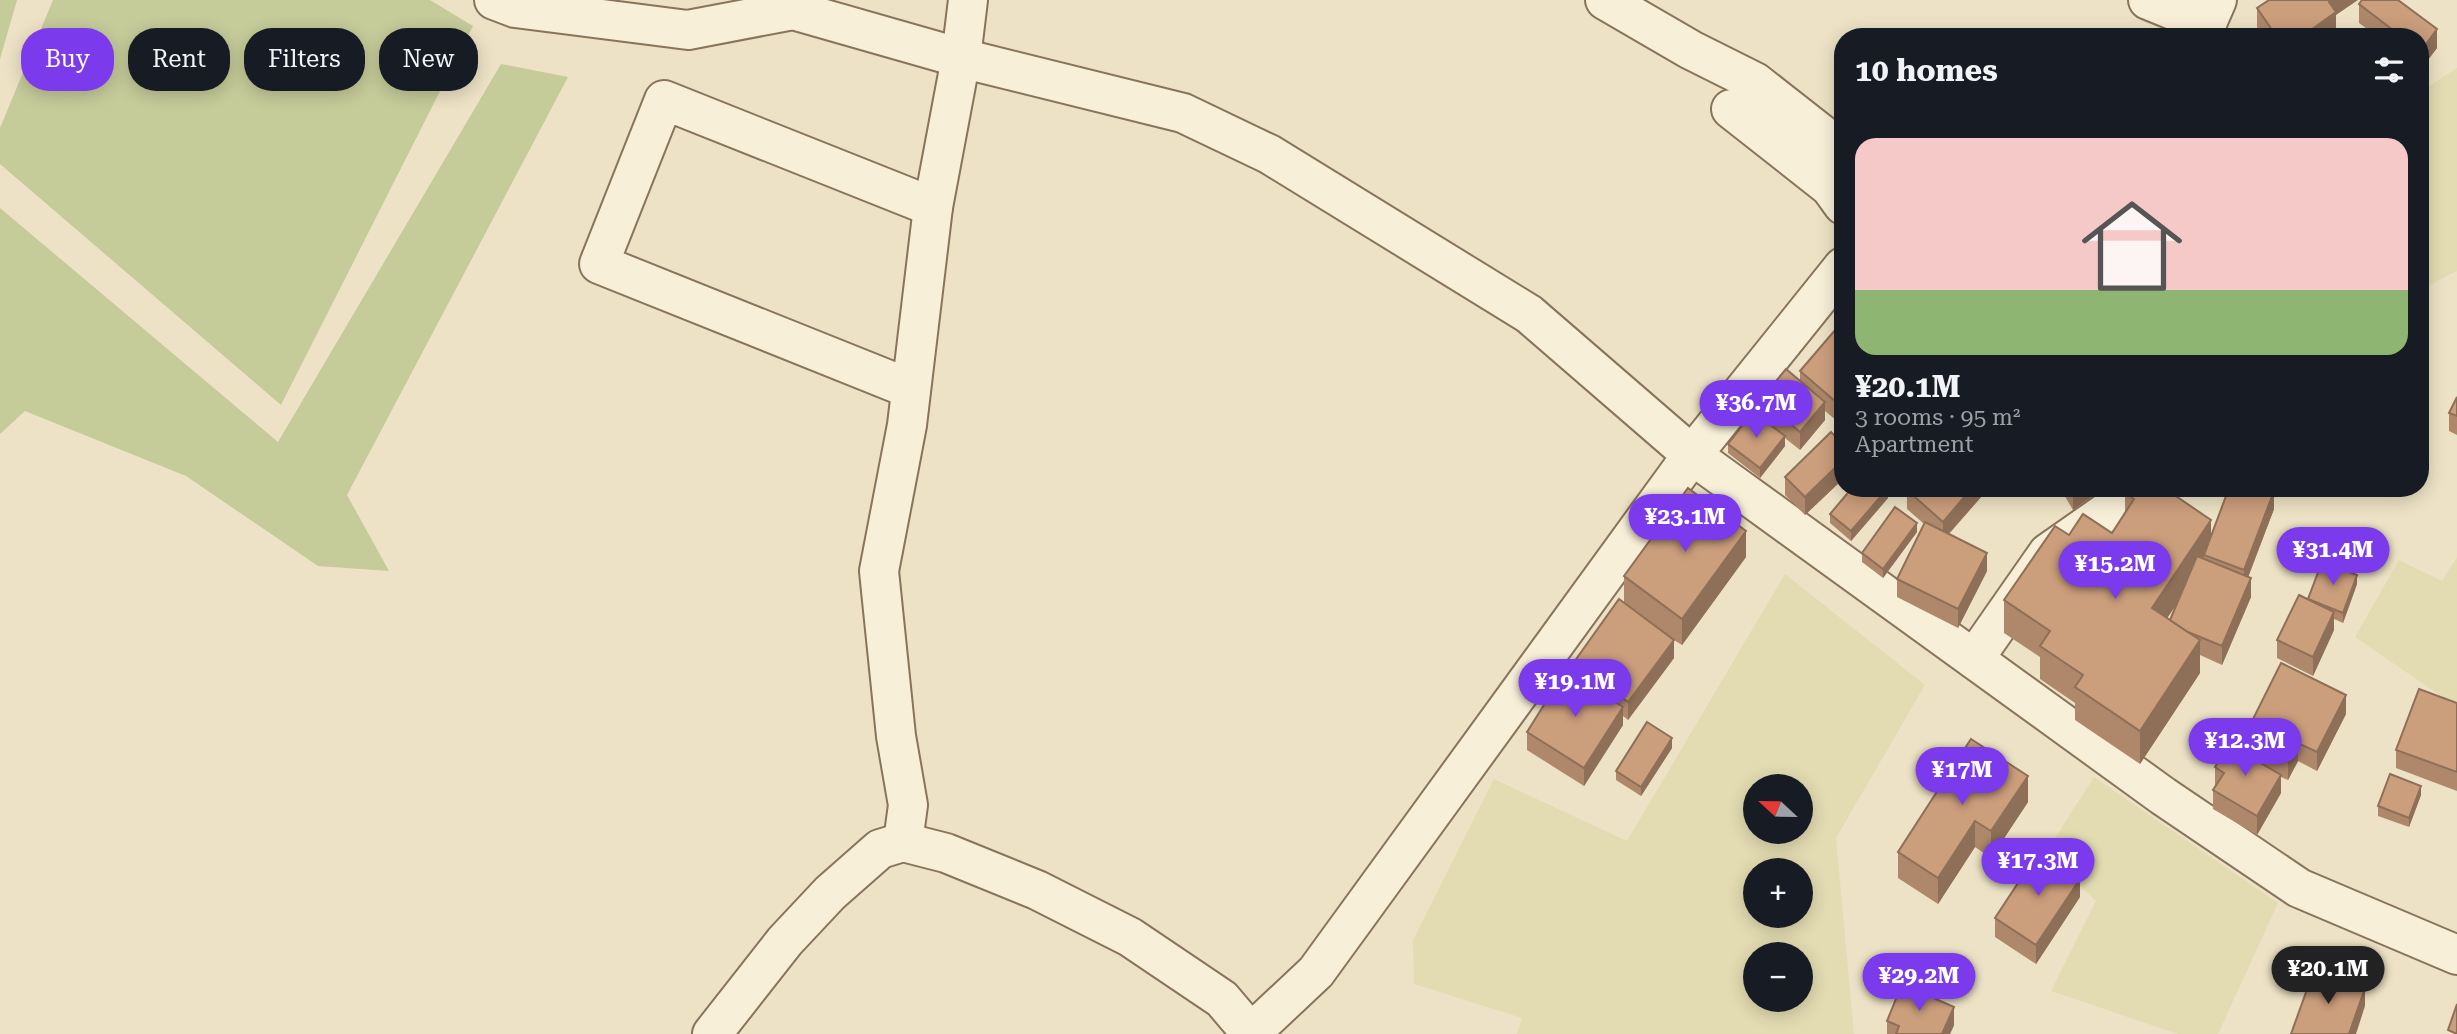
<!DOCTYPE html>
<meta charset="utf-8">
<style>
body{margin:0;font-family:"Roboto Serif",serif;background:#242831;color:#f1f3f6;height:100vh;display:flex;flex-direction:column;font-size:26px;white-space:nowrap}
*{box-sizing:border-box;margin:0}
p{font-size:23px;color:#9ea1a6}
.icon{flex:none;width:38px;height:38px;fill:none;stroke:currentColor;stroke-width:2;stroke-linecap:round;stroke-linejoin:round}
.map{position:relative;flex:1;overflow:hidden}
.panel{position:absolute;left:1834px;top:28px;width:595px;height:469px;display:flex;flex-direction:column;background:#171b24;border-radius:28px;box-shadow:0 4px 18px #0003}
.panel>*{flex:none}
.banner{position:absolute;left:21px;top:28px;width:665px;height:63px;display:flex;gap:14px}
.needle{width:46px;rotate:292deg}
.tools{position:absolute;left:1743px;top:774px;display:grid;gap:14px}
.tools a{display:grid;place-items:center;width:70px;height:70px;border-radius:50%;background:#171b24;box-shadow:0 4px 18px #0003;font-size:35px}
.price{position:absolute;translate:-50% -60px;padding:0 16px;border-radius:24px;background:#7c3aed;color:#fff;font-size:23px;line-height:46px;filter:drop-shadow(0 2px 4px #0008)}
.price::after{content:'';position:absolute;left:50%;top:42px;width:21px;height:16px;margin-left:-10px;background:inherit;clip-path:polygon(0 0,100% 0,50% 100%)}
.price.active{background:#222;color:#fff}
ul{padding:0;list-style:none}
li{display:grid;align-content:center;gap:14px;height:371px;padding:0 21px}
li span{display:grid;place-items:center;height:217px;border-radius:21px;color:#555}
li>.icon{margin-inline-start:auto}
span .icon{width:126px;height:126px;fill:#fffc;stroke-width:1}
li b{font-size:30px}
h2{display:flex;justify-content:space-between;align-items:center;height:84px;padding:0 21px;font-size:30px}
.chip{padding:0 24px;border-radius:28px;background:#171b24;box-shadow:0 4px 18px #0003;font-size:24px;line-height:63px}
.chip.active{background:#7c3aed;color:#fff}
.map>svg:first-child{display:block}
.farmland{fill:#e3dcb2;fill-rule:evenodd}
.green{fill:#c5cb99}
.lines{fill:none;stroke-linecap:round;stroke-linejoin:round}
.minor-casing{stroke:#88745b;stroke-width:42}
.tertiary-casing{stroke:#88745b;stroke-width:42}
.minor{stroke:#f8efd8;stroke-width:38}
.tertiary{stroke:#f8efd8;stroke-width:38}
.wall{fill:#af886b;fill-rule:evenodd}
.shaded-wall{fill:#8e6f57}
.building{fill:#cb9e7c;stroke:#8e6f57;stroke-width:2}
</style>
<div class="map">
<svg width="2457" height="1034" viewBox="0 0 2457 1034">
<rect width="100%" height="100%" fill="#ede2c5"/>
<!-- farmland -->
<g class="farmland">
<polygon points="2457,68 2457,271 2420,290 2420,92"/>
<polygon points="2457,557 2457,707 2355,637 2399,560 2442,581"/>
<path d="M1785 574 1925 685 1836 838 1854 1034H1517L1522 1018 1414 984 1413 940 1494 779 1627 841ZM1755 786H1801V831H1755ZM1755 870H1801V915H1755ZM1755 954H1801V999H1755Z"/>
<polygon points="2094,777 2278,903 2218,1034 2178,1034 2051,991 2096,901 2046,852"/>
</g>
<!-- green -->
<g class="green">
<polygon points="0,0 17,0 0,59"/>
<polygon points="53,0 430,0 473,26 281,405 0,164 0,128"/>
<polygon points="501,64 568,77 347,495 389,571 318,566 186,476 25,411 0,434 0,208 278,442"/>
</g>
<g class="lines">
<!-- minor casing -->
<g class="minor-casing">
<g id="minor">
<polyline points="494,0 515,8 688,30 793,10 961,58 1183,113 1269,154 1529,314 1692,455 2163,796 2299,888 2457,955"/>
<polyline points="1605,0 1691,50 1755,82 1843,151"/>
<polyline points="2148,0 2207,24"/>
<polyline points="1731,109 1830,187 1843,205"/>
<polyline points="911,389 599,264 664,100 933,207"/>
<polyline points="1974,659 2048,553 2128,497"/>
<polyline points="903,842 908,805 896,736 879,571 907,425 933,207 961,58 968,0"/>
<polyline points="712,1034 785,941 830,893 880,849 903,842 946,853 1037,890 1130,937 1222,999 1250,1032"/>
</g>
</g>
<!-- tertiary casing -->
<g class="tertiary-casing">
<g id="tertiary">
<polyline points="2201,37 2217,0"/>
<polyline points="1250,1034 1316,972 1692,455 1843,267"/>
</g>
</g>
<!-- minor -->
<use href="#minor" class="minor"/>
<!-- tertiary -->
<use href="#tertiary" class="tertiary"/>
</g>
<!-- wall -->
<g class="wall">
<polygon points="2362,0 2398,0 2437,29 2437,48 2421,69 2420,37 2378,37 2359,23 2359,4"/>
<polygon points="2257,8 2336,15 2336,31 2327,37 2264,37 2257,27"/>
<polygon points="1843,335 1843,426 1825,411 1825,420 1800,450 1785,438 1785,446 1760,478 1728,453 1728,444 1771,425 1761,418 1761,399 1800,380 1800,371"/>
<polygon points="2457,397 2457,435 2449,431 2449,413"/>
<polygon points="1843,444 1843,479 1805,515 1785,495 1785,477"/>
<polygon points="1908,488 1989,488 1949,534 1987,571 1958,628 1897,597 1897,579 1924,524 1907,509 1907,490"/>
<polygon points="2060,488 2104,488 2073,510"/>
<polygon points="2293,488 2307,488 2301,495"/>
<path d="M2125 493 2211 537 2274 509 2248 577 2251 597 2222 665 2200 655V673L2140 764 2075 720V703L2040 679V657L2004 633V600L2069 535 2112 533 2125 513ZM2177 603 2170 620 2167 618Z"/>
<polygon points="1888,498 1851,541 1830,523 1830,514"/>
<polygon points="1917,532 1883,578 1862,562 1862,553"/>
<polygon points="1746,557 1682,645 1674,640 1674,658 1628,720 1623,716 1623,725 1584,786 1527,750 1527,732 1574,675 1574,662 1624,603 1624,576"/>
<polygon points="2357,584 2343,623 2334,619 2334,630 2313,676 2277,658 2277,640 2308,599"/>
<polygon points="2457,703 2457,791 2396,768 2396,750"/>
<polygon points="2346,714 2317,771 2298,761 2288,780 2281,777 2281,793 2257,835 2213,809 2213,790 2215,786 2215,767 2243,743 2243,739"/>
<polygon points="1971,739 2028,802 1991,858 1975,847 1938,904 1898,878 1898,852"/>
<polygon points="1672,748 1641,796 1616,780 1616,771"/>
<polygon points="2421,795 2409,827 2378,816 2378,806"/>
<polygon points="2080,897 2036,964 1995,937 1995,918"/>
<polygon points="1887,1021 1954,1025 1950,1034 1887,1034"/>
</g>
<!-- shaded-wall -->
<g class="shaded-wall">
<polygon points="2332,0 2358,0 2336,15 2336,31 2327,37 2301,37"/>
<polygon points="2437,29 2437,48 2421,69 2421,51"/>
<polygon points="1825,402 1825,420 1800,450 1800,432"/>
<polygon points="1785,436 1785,446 1760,478 1760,468"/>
<polygon points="1843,460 1843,479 1805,515 1805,497"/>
<polygon points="1888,488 1888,498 1851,541 1851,531"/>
<polygon points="1972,488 1989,488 1943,540 1943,522"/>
<polygon points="2078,488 2104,488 2073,510 2073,492"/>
<polygon points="2301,488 2307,488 2301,495"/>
<polygon points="2274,491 2274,509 2244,588 2244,570"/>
<polygon points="2211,520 2211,553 2204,555 2204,563 2152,641 2152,608"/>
<polygon points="1917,523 1917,532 1883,578 1883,569"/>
<polygon points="1746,531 1746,557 1682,645 1682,619"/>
<polygon points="1987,553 1987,571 1958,628 1958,609"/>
<polygon points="2357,575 2357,584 2343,623 2343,613"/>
<polygon points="2251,578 2251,597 2222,665 2222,646"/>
<polygon points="2334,612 2334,630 2313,676 2313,657"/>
<polygon points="1674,640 1674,658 1628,720 1628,702"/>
<polygon points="2200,640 2200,673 2140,764 2140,731"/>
<polygon points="2346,695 2346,714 2317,771 2317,752"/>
<polygon points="1623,707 1623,725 1584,786 1584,768"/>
<polygon points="1672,738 1672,748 1641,796 1641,787"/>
<polygon points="2298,743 2298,761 2288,780 2288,762"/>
<polygon points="2281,775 2281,793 2257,835 2257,816"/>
<polygon points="2028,776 2028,802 1991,858 1991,831"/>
<polygon points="2421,786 2421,795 2409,827 2409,818"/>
<polygon points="1975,821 1975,847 1938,904 1938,878"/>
<polygon points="2080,879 2080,897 2036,964 2036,945"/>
<polygon points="2365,988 2365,1006 2356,1034 2349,1034"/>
<polygon points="1954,1007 1954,1025 1950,1034 1942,1034"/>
</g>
<!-- building -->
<g class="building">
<polygon points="2269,0 2332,0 2329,2 2336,12 2301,37 2277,37 2257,8"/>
<polygon points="2362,0 2398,0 2437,29 2421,51 2420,37 2402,37 2359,4"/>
<polygon points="1836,329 1843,335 1843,408 1800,371"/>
<polygon points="1786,369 1825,402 1800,432 1761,399"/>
<polygon points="2457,397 2457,416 2449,413"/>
<polygon points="1753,412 1785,436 1760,468 1728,444"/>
<polygon points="1831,432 1843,444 1843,460 1805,497 1785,477"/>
<polygon points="1688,488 1746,531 1682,619 1624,576"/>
<polygon points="1852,488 1888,488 1851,531 1830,514"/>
<polygon points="1908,488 1972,488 1943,522 1907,490"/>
<polygon points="2129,488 2164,488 2211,520 2152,608 2200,640 2140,731 2075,687 2083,675 2040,646 2050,631 2004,600 2055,526 2069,535 2083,514 2112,533 2134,499 2125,493"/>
<polygon points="2229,488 2267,488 2274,491 2244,570 2204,555"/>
<polygon points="1895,507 1917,523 1883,569 1862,553"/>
<polygon points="1925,522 1987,553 1958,609 1897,579"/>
<polygon points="2197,556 2251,578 2222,646 2188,632 2170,620"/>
<polygon points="2322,562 2357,575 2343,613 2308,599"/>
<polygon points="2299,595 2334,612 2313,657 2277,640"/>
<polygon points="1619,599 1674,640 1628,702 1574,662"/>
<polygon points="2281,663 2346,695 2317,752 2298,743 2288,762 2243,739"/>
<polygon points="1566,670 1623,707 1584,768 1527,732"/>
<polygon points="2419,689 2457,703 2457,772 2396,750"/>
<polygon points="1647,722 1672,738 1641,787 1616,771"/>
<polygon points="2233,737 2248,746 2244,753 2281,775 2257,816 2213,790 2224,773 2215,767"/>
<polygon points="1971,739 2028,776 1991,831 1975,821 1938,878 1898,852"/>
<polygon points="2390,774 2421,786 2409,818 2378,806"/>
<polygon points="2039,851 2080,879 2036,945 1995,918"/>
<polygon points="2314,970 2365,988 2349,1034 2291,1034"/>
<polygon points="1902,984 1954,1007 1942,1034 1896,1034 1899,1026 1887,1021"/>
<polygon points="2457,1004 2457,1034 2448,1030"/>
</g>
</svg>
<div class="tools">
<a><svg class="needle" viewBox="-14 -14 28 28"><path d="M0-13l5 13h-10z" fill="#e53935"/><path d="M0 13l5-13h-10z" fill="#9ea1a6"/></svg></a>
<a>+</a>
<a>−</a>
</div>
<b class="price" style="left:1756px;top:440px">¥36.7M</b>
<b class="price" style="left:1685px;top:554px">¥23.1M</b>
<b class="price" style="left:2333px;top:587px">¥31.4M</b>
<b class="price" style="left:2115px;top:601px">¥15.2M</b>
<b class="price" style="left:1575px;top:719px">¥19.1M</b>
<b class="price" style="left:2245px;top:778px">¥12.3M</b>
<b class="price" style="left:1962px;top:807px">¥17M</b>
<b class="price" style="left:2038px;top:898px">¥17.3M</b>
<b class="price active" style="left:2328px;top:1006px">¥20.1M</b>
<b class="price" style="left:1919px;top:1013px">¥29.2M</b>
<div class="banner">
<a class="chip active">Buy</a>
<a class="chip">Rent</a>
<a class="chip">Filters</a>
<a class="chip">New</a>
</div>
<section class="panel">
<h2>10 homes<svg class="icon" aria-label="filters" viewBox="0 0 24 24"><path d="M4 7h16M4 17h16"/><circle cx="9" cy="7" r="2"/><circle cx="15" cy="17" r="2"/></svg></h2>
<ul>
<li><span style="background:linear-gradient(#f6c9c9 70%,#8fb573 0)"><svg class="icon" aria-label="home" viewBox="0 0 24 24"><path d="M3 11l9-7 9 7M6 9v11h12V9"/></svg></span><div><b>¥20.1M</b><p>3 rooms · 95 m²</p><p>Apartment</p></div></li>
</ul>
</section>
</div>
